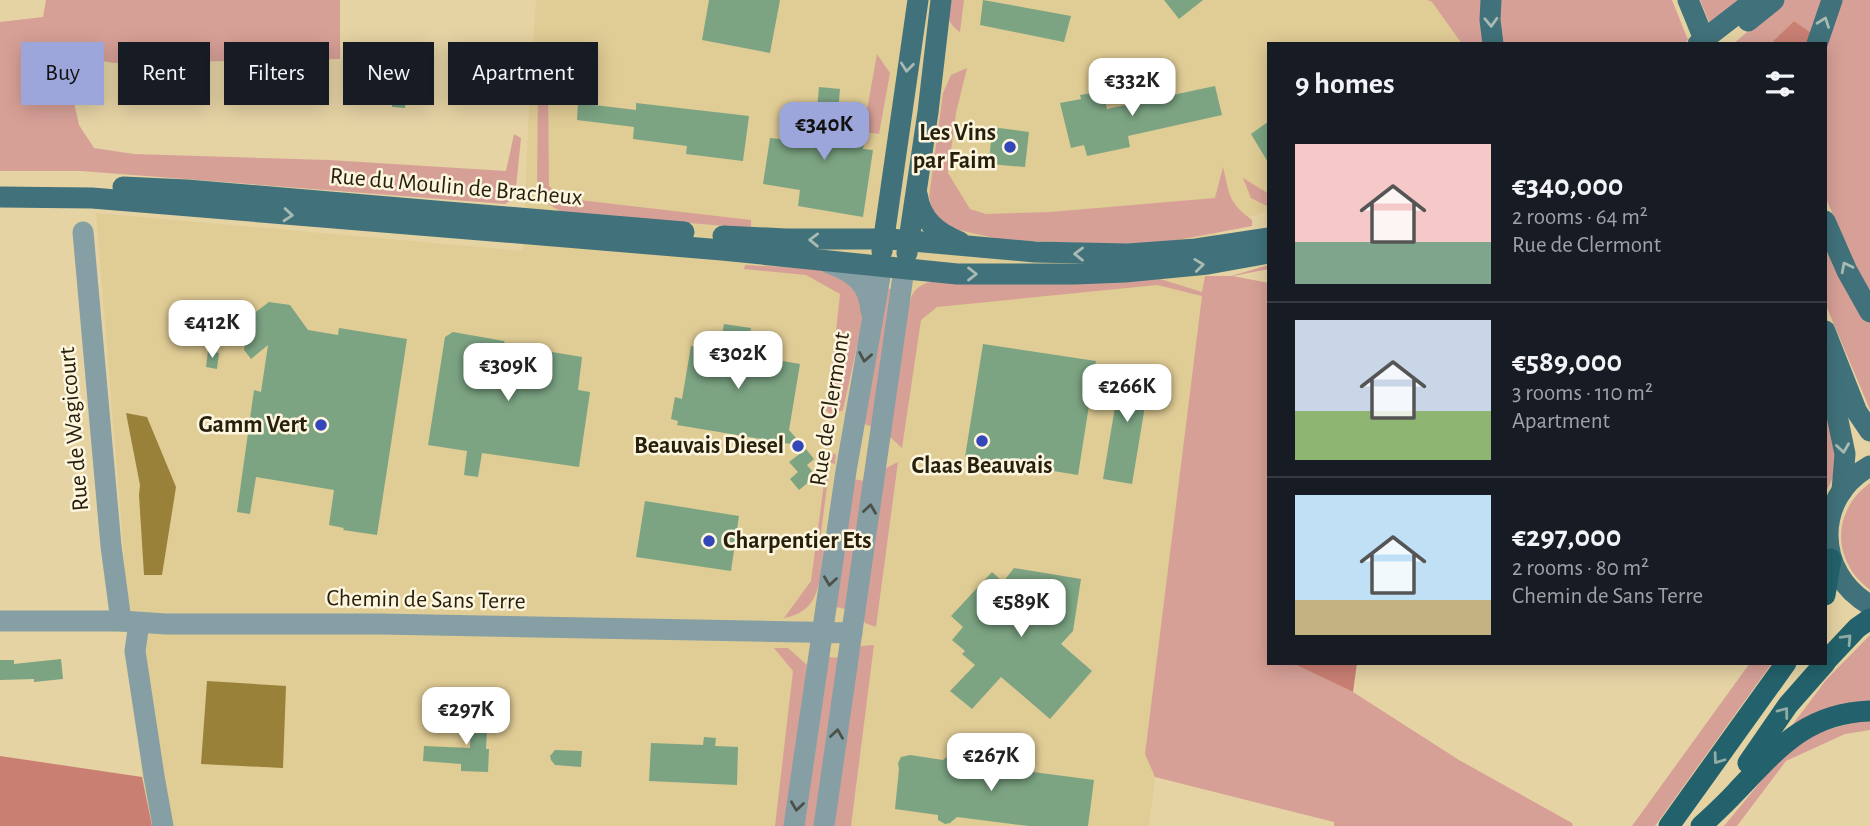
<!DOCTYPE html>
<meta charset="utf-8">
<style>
body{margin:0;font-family:"Alegreya Sans",sans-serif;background:#20242c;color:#f1f3f6;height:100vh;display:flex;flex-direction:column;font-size:26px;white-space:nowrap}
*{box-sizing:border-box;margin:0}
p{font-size:23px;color:#9ea1a6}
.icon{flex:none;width:38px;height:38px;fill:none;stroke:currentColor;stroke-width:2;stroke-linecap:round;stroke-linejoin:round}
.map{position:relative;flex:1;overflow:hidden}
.details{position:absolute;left:1267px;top:42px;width:560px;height:623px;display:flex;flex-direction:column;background:#171b24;border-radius:0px;box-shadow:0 4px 18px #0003}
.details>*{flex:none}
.hud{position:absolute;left:21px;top:42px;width:665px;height:63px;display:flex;gap:14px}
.price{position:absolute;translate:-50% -60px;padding:0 16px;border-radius:14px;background:#fff;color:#222;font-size:23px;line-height:46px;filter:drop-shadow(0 2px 4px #0008)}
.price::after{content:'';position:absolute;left:50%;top:42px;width:21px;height:16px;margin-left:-10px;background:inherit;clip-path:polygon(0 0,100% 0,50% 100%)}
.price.active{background:#9ca6db;color:#111}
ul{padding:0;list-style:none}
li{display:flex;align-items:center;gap:21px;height:175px;padding:0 28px}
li+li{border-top:2px solid #363941}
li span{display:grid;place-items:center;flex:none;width:196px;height:140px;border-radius:0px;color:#555}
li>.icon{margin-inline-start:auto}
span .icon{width:84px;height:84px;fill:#fffc;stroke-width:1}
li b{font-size:30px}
h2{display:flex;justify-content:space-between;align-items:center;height:84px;padding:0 28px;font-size:30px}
.tag{padding:0 24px;border-radius:0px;background:#171b24;box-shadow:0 4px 18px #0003;font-size:24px;line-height:63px}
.tag.active{background:#9ca6db;color:#111}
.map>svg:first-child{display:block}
.built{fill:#e0cc95}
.green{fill:#d7a097}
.forest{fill:#ca7f73}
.water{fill:#9a813a}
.building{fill:#7ca483}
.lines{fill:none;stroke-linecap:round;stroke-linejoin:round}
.minor{stroke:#869fa4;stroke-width:21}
.major{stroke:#41727b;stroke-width:21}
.highway{stroke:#23626c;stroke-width:21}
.major-bridge{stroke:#41727b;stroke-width:21}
.oneway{stroke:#a8bab1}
.oneway2{stroke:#4c5249}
.oneway3{stroke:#90aca4}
.poi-dot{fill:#3347b9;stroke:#fdf5dd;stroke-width:2.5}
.labels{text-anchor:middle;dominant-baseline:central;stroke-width:5;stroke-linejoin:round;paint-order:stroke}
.poi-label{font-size:24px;font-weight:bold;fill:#261f0c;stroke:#fdf5dd;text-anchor:end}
.street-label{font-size:24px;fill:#261f0c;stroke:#fdf5dd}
</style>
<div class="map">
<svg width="1870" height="826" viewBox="0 0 1870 826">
<rect width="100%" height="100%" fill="#e5d3a4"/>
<!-- built -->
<polygon class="built" points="536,0 1427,0 1432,2 1462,44 1269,44 1269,211 1220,225 1205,276 1145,754 1155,777 1149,826 152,826 142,777 96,213 523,251 530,82"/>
<!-- green -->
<g class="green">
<polygon points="46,0 340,0 340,59 114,63 90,59 73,63 71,89 79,125 94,148 134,154 329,160 506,171 514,134 521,138 515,198 505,204 81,171 0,171 0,22 43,17"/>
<path d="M950 0H964L960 32C946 22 947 16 950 0Z"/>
<polygon points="1427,0 1484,0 1485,44 1462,44 1432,2"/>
<polygon points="1498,0 1672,0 1688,40 1683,44 1498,44"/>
<polygon points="1700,0 1738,0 1710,24"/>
<polygon points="1785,0 1826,0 1813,34 1794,21 1770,44 1733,44"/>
<polygon points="1842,0 1870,0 1870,293 1857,270 1825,196 1825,50"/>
<polygon points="877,54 890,73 879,134 863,132"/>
<path d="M967 68 956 113 948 173 970 209 986 214 1050 212 1215 198 1223 167C1230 195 1227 201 1252 220V226L1178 240 1126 245 1003 240 941 226 936 222 929 197 943 93 951 75Z"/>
<polygon points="548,86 549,186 562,198 751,220 751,228 563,213 537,197 538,87"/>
<polygon points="1243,178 1269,194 1269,207 1251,198"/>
<polygon points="1825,232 1870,319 1870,410 1825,303"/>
<polygon points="745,265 824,269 853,281 865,310 843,410 837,413 830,414 821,405 828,404 840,294 806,275 744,269"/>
<path d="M1269 265V269L1233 276 1269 283V663H1292L1353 692 1459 760 1572 823 1573 826H1334V822L1155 777 1145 754 1202 296 1157 285 937 307 921 320 902 448 889 436 908 310C912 288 918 285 939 279H1160L1202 292 1205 276H1231Z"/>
<polygon points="883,288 892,289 874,422 871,426 866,425 864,421"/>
<polygon points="1825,403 1837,453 1836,471 1825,494"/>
<path d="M828 453 836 454 835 464 830 463 820 541 824 546C819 578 823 611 784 618L811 581Z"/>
<polygon points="898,462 876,627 865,623 862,618 882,470"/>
<polygon points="851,479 866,481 846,609 831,606"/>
<path d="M1870 483V590C1832 562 1831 511 1870 483Z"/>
<polygon points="1870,635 1870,707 1817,715 1793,724 1826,680"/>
<polygon points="874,645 851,826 831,826 856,651 861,646"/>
<polygon points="774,648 788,648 807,665 786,826 775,826 793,671"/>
<polygon points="824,657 841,658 817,826 801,826"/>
<polygon points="1750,663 1772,663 1655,826 1632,826"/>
<polygon points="1870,721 1870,730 1845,734 1786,761 1737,826 1724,826 1781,757 1820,732 1855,722"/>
</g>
<!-- forest -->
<g class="forest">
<polygon points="1794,21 1813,34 1810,44 1770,44"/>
<polygon points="1292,663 1357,663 1353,692"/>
<polygon points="0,756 142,777 152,826 0,826"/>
</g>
<!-- water -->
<g class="water">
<polygon points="126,413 147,417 176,487 162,575 144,575 139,495 140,485"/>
<polygon points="207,681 286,686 283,768 201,764"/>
</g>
<!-- building -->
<g class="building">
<polygon points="709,0 780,0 770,53 702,40"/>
<polygon points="983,0 1071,16 1064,42 980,25"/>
<polygon points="1164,0 1203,0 1179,19"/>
<polygon points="1215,86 1222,115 1128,136 1130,147 1087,156 1084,145 1071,148 1060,103 1081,99 1080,95 1103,91 1107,109"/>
<polygon points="819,87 840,89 837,126 866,130 863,149 873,150 863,217 798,206 800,190 763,184 770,138 807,142 814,110 817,110"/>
<polygon points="393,94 406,95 405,108 392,107"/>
<polygon points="578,103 636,110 636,103 749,116 743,161 686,154 687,146 633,139 634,127 577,120"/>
<polygon points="1269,121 1269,164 1251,134"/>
<polygon points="992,127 1029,132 1025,167 989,164"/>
<polygon points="269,302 290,305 308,330 338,335 339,328 407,339 377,535 343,530 344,528 329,525 334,490 256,477 250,514 237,512 254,390 261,392 268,345 251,359 244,350 249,317"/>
<polygon points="724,324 751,328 747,355 800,364 789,430 803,446 677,425 678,421 671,419 675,397 682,399 691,346 719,351"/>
<polygon points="453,332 504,341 505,344 523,347 524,344 533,346 534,349 582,357 578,390 590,392 579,467 482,453 478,477 464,475 467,451 428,445 445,337"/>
<polygon points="983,344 1096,361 1078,475 965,457"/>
<polygon points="208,351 219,353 217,369 206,367"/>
<polygon points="1122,365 1151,370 1132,484 1103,479"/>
<polygon points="806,449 814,459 807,465 816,476 799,490 790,479 798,472 789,462"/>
<polygon points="645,501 739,516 731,571 636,557"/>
<polygon points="1014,568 1081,579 1073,631 1061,644 1092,671 1050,719 1001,677 972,709 950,691 975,665 962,654 965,651 952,640 963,627 951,616 992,572 1003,582"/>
<polygon points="61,659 63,679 34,682 34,679 0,680 0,660 14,660 14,664"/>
<polygon points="471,708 488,709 486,749 489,749 488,772 461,771 461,764 423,761 424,746 470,748"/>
<polygon points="704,737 716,738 715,746 738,747 737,785 649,781 651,743 703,745"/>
<polygon points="555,750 582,751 581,767 555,765 551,760 550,756"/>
<polygon points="952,753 955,753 965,763 1094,780 1088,826 1029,826 957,817 950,823 945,824 938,820 938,815 895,809 899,769 898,763 901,757 910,755 943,760"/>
</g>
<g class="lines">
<!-- minor -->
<g class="minor">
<polyline points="83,232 111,546 121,621"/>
<path d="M829 263C854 272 869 283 871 311"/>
<polyline points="0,621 121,621 166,624 380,624 852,633"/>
<polyline points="139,623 135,651 154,776 163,826"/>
<polyline points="794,826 846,471 882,265"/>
<polyline points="824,826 904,269"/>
</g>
<!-- major -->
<g class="major">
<polyline points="1491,0 1490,20 1493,44"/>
<polyline points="1748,21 1774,0"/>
<polyline points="1698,44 1755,0"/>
<polyline points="1817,44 1832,0"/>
<polyline points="123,187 187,190 684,232"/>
<path d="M917 194C921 220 937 233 960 242"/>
<polyline points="0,197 92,198 722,250 957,274 1075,274 1125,272 1208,264 1269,253"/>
<polyline points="1825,221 1847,271 1870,312"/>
<polyline points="723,236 786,239 890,239 1035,252 1128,254 1196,249 1269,238"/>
<polyline points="882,251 918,0"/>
<polyline points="907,253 928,112 941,0"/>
<polyline points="1825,331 1857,412 1870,431"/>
<polyline points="1825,358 1845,454 1842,491"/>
<path d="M1870 466C1813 497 1815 574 1870 605"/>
</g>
<!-- highway -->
<g class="highway">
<polyline points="1825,595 1831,559"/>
<polyline points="1825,662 1857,628 1870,619"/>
<polyline points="1748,763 1788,705 1825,663"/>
<polyline points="1669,826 1786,663"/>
<path d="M1701 826C1713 815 1725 804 1736 792 1777 749 1806 713 1870 711"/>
</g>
<!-- major-bridge -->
<polyline class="major-bridge" points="1688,0 1706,44"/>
</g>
<!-- one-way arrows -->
<defs><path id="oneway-chevron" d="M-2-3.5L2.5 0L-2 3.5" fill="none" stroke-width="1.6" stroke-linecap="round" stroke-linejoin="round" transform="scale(1.75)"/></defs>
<g class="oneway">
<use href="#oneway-chevron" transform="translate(1491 22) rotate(88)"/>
<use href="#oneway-chevron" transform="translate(1824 22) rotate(-70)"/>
<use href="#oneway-chevron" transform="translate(907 67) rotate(96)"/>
<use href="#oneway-chevron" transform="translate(288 215) rotate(5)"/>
<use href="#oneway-chevron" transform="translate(814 240) rotate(-179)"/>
<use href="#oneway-chevron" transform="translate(1079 254) rotate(-179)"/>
<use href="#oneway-chevron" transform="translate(1199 265) rotate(-7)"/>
<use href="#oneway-chevron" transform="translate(1846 267) rotate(-117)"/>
<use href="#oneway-chevron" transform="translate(972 274)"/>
<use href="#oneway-chevron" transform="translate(1843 448) rotate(82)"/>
</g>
<g class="oneway2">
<use href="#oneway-chevron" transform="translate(865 357) rotate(100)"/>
<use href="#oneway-chevron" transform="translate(870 509) rotate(-82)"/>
<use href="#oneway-chevron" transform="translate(830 581) rotate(98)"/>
<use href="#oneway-chevron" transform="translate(837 734) rotate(-82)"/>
<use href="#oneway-chevron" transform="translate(797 806) rotate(98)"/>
</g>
<g class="oneway3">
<use href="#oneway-chevron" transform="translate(1847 639) rotate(-47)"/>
<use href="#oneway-chevron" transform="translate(1784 712) rotate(-53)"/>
<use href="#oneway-chevron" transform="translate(1718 759) rotate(126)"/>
</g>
<!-- markers -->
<g class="poi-dot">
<circle cx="1010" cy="147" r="7"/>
<circle cx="321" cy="425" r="7"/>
<circle cx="982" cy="441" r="7"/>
<circle cx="798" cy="446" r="7"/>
<circle cx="709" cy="541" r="7"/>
</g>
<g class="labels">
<!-- poi labels -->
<g class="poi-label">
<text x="996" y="133">Les Vins<tspan x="996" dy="28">par Faim</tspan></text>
<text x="307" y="425">Gamm Vert</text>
<text x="784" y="446">Beauvais Diesel</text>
<text x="982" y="466" text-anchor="middle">Claas Beauvais</text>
<text x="723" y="541" text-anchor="start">Charpentier Ets</text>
</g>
<!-- street labels -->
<g class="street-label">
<text transform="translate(456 187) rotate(5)">Rue du Moulin de Bracheux</text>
<text transform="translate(830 409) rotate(-81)">Rue de Clermont</text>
<text transform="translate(74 429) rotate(-95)">Rue de Wagicourt</text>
<text transform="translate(426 600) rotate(1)">Chemin de Sans Terre</text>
</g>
</g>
</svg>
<b class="price" style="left:1132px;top:118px">€332K</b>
<b class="price active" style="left:824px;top:162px">€340K</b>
<b class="price" style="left:212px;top:360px">€412K</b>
<b class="price" style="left:738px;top:391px">€302K</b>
<b class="price" style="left:508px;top:403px">€309K</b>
<b class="price" style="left:1127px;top:424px">€266K</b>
<b class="price" style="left:1021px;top:639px">€589K</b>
<b class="price" style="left:466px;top:747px">€297K</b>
<b class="price" style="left:991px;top:793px">€267K</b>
<div class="hud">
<a class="tag active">Buy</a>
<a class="tag">Rent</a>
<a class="tag">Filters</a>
<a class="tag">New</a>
<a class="tag">Apartment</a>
</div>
<section class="details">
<h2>9 homes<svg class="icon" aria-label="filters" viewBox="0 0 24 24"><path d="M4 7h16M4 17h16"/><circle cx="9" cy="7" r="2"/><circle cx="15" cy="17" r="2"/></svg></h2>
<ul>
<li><span style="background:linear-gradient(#f6c9c9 70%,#7fa58c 0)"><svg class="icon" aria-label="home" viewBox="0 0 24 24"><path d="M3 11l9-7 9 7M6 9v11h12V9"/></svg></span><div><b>€340,000</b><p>2 rooms · 64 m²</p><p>Rue de Clermont</p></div></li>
<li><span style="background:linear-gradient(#c9d6e8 65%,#8fb573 0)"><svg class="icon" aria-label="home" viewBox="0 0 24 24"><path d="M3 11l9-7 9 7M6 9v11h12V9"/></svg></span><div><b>€589,000</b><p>3 rooms · 110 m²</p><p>Apartment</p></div></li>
<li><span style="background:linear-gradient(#bfe0f5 75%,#c2b280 0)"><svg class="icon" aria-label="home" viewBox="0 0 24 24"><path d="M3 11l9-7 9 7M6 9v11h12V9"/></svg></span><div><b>€297,000</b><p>2 rooms · 80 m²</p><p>Chemin de Sans Terre</p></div></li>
</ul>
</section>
</div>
